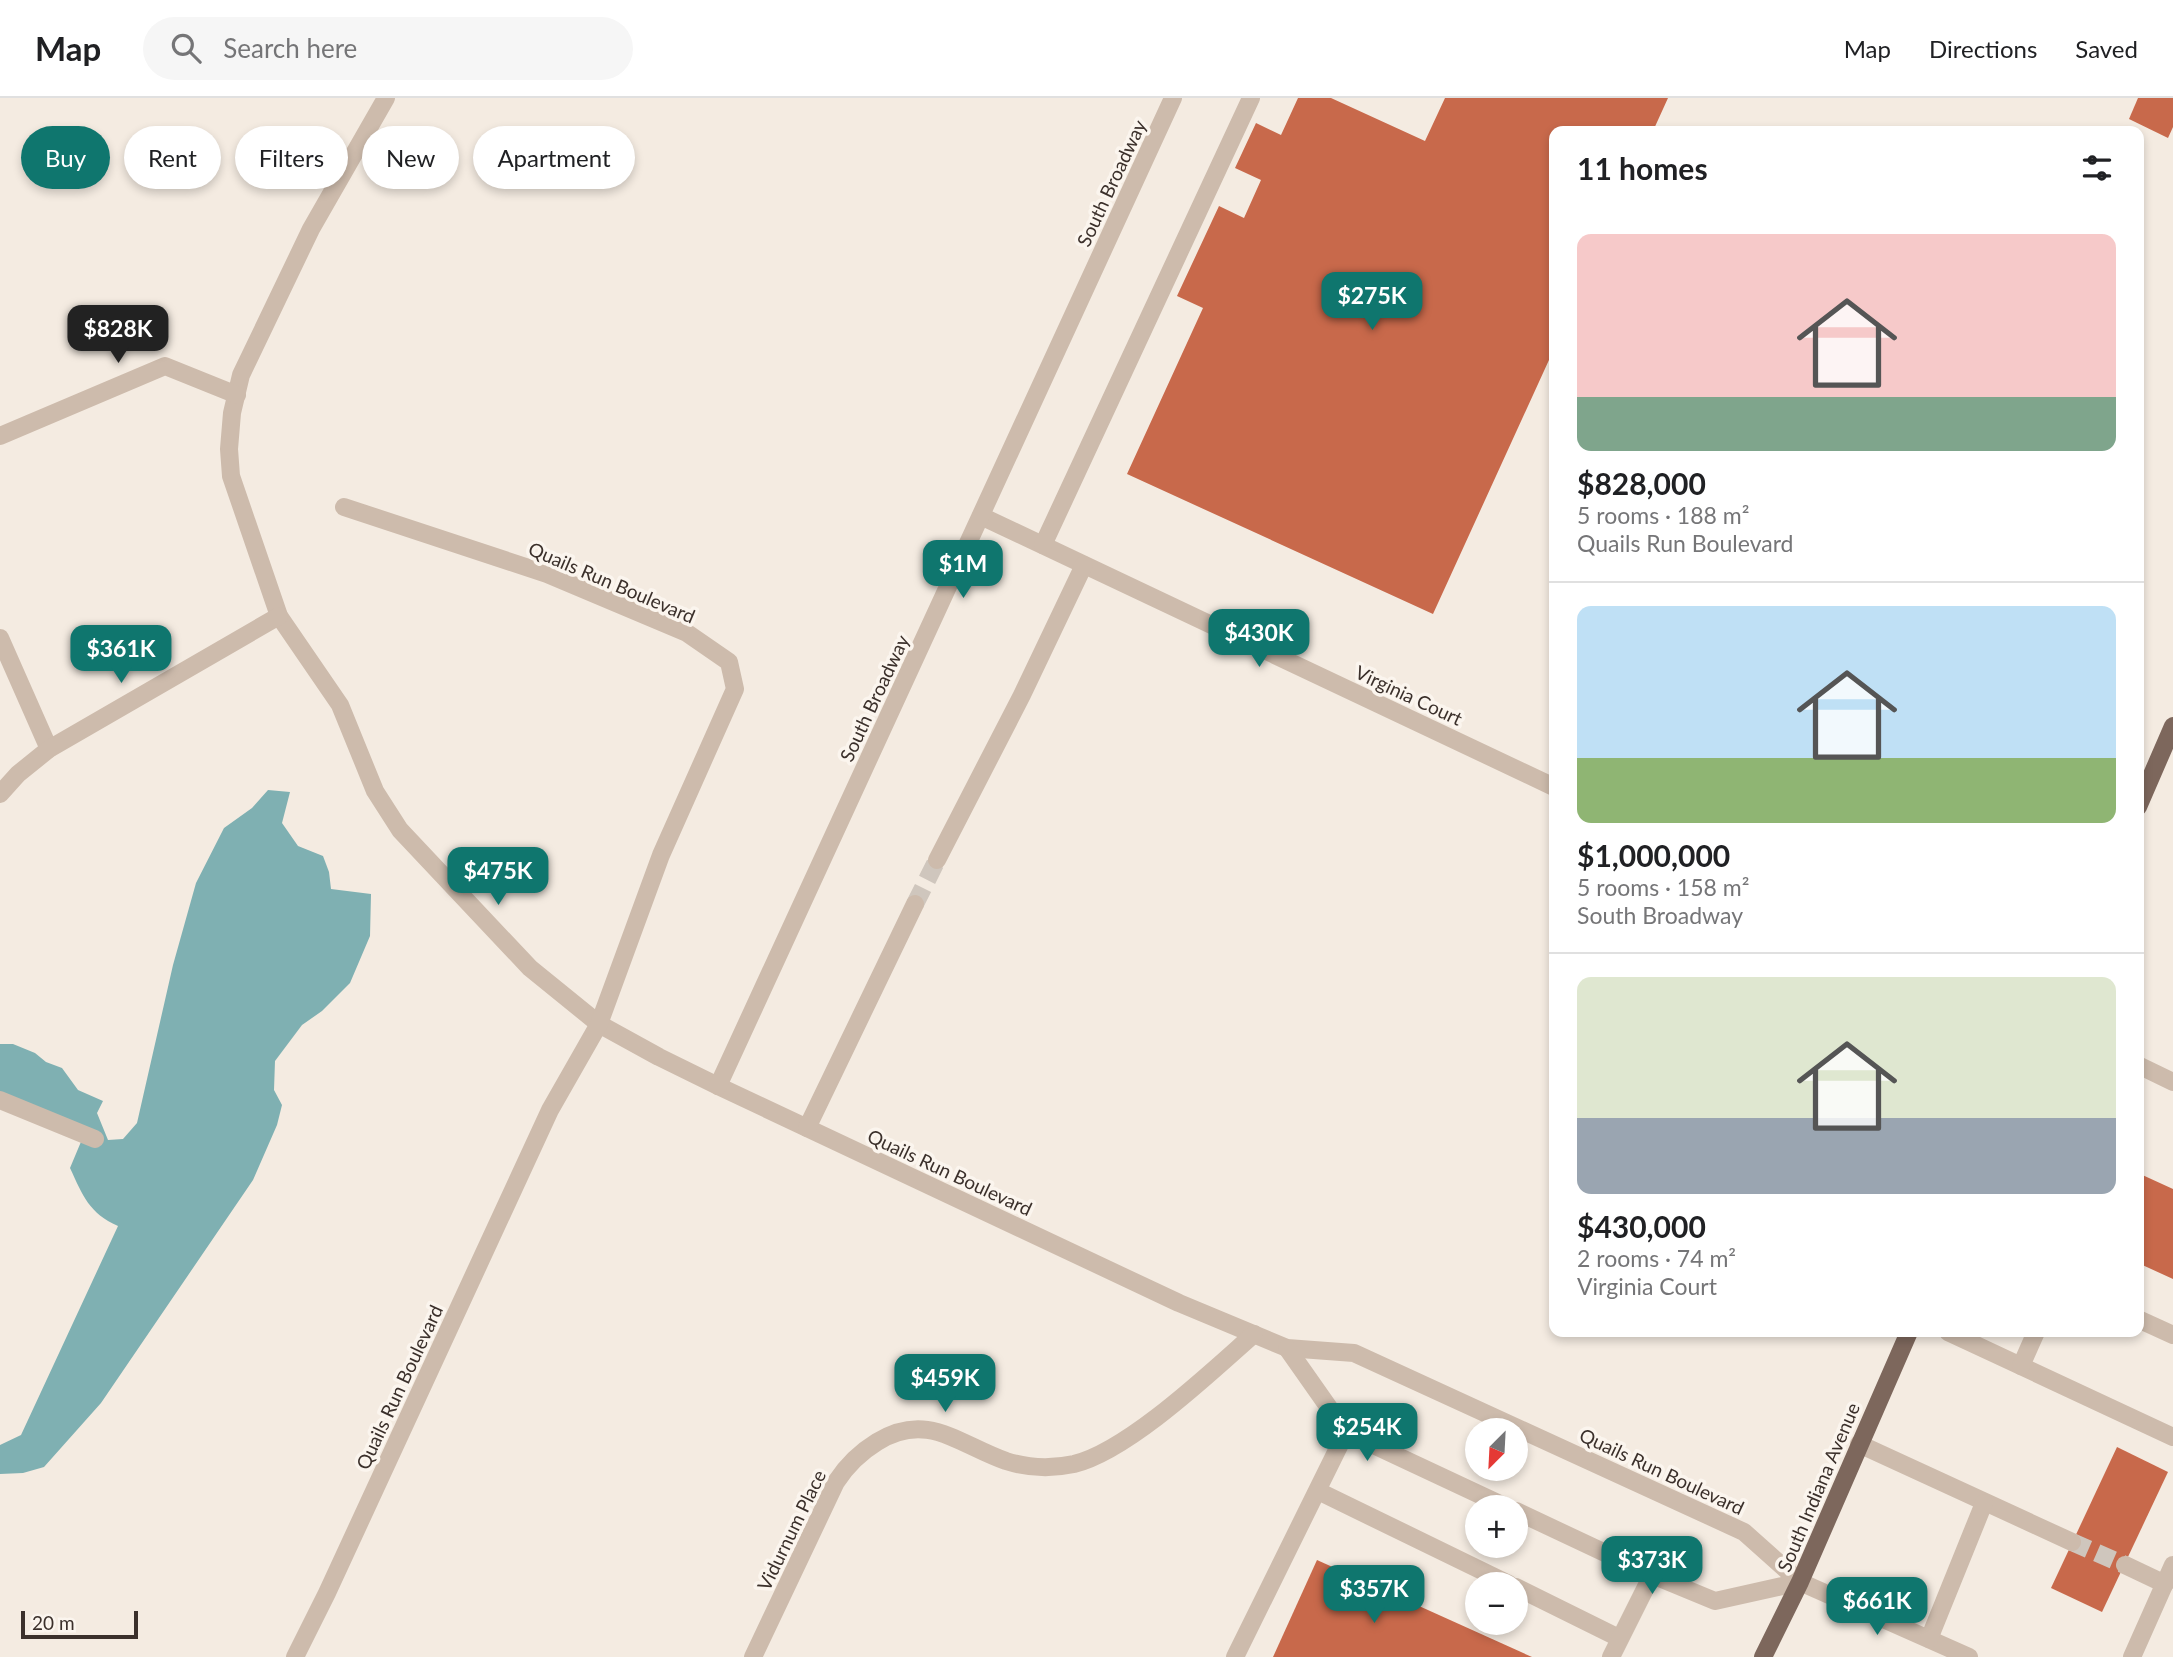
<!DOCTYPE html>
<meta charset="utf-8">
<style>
body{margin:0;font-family:Lato,sans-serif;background:#f6f6f6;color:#202124;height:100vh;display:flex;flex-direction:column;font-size:26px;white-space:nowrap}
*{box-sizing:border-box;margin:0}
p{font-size:23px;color:#757577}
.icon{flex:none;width:38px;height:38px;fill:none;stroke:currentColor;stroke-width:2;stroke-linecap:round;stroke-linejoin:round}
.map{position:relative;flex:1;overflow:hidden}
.side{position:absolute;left:1549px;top:28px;width:595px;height:1211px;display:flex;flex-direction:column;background:#fff;border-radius:14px;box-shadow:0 4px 10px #0003}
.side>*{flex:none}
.banner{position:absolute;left:21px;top:28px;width:665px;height:63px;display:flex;gap:14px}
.needle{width:46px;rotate:204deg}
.tools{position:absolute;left:1465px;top:1320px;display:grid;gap:14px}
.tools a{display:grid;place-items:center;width:63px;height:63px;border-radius:50%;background:#fff;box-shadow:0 4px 10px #0003;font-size:35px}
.scale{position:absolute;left:21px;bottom:18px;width:117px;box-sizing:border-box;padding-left:7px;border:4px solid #3b302b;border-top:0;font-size:19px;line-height:24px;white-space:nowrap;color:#3b302b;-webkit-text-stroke:5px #fbf5ee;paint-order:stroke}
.price{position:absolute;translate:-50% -60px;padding:0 16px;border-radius:14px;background:#0f766e;color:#fff;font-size:23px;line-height:46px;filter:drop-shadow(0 2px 4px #0008)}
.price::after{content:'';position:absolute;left:50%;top:42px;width:21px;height:16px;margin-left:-10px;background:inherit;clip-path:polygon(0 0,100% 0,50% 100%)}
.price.current{background:#222;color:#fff}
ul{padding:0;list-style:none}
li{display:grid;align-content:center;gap:14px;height:371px;padding:0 28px}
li+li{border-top:2px solid #e0e0e0}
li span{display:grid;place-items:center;height:217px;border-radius:14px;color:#555}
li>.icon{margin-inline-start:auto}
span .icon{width:126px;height:126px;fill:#fffc;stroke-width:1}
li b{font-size:30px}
h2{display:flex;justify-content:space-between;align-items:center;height:84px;padding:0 28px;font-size:30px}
.chip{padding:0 24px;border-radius:32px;background:#fff;box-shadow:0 4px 10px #0003;font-size:24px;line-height:63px}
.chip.current{background:#0f766e;color:#fff}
header{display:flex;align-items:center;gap:42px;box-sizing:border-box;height:98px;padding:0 35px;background:#fff;border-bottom:2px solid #e0e0e0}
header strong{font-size:33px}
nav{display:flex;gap:38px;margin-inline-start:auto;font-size:24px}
.search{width:490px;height:63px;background:#f6f6f6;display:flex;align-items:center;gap:18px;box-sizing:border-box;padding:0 24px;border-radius:38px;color:#757577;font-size:26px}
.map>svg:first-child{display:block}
.water{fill:#7fb0b2}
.building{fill:#c8694b}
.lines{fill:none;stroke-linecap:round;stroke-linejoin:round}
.minor-tunnel{stroke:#cfc6bd;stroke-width:18;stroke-dasharray:18 9;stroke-linecap:butt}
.minor{stroke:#cdbbac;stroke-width:18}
.major{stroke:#7d675c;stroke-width:18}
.labels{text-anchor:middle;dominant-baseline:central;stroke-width:7;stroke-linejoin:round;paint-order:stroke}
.street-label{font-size:19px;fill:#3b302b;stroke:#fbf5ee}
</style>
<header>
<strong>Map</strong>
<div class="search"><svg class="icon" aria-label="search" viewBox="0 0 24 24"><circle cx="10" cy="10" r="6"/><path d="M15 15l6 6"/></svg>Search here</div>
<nav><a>Map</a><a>Directions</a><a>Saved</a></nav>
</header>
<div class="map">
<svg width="2173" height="1559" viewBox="0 0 2173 1559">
<rect width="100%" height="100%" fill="#f4ebe1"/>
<!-- water -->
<path class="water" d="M268 692 290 694 282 725 298 748 323 758 329 774 331 791 371 796 370 838 350 885 322 913 302 927 275 963 274 992 282 1007 277 1027 253 1082 101 1305 44 1369 23 1375 0 1376V1347L21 1337 118 1128C89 1115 83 1098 70 1070L83 1039 0 1004V946H13L35 955 46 964 62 970 78 992 103 1003 97 1015 108 1042 123 1041 137 1025 173 867 196 785 224 730 252 710Z"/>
<!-- building -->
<g class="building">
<polygon points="1298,0 1331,0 1425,43 1445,0 1668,0 1653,33 1554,33 1554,251 1433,516 1127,376 1203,210 1177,198 1219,108 1244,120 1261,82 1235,70 1256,25 1281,37"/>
<polygon points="2138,0 2173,0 2173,29 2168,40 2129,21"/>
<polygon points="2138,1075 2173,1091 2173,1181 2138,1165"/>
<polygon points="2117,1349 2168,1374 2102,1514 2051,1490"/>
<polygon points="1317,1462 1532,1559 1273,1559"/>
</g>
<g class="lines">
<!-- minor-tunnel -->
<g class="minor-tunnel">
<polyline points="915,806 937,762"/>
<polyline points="2072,1444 2125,1467"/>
</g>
<!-- minor -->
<g class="minor">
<polyline points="386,0 311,131 241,277 232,315 229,351 231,378 279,518 340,607 375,693 400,732 530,870 599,926 659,959 718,988 1179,1205 1287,1250 1354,1255 1744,1434 1800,1484 1969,1559"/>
<polyline points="0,338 165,268 237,297"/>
<polyline points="981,418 1554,689"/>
<polyline points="1043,447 1251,0"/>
<polyline points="0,540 49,651"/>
<polyline points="0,696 18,676 49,651 279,518"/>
<polyline points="937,762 1022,597 1084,467"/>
<polyline points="2138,967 2173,984"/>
<polyline points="718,988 1173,0"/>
<polyline points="0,1002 95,1041"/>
<polyline points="807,1030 915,806"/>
<polyline points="2138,1221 2173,1237"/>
<polyline points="1948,1234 2173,1339"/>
<polyline points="1287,1250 1346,1334 1506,1409"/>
<polyline points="2021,1268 2036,1234"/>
<polyline points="1859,1346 2072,1444"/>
<polyline points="1318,1393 1509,1486"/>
<polyline points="1516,1413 1652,1477 1715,1503 1800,1484"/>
<polyline points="2125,1467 2165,1486"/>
<polyline points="1516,1489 1619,1540"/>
<polyline points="1929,1541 1984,1405"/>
<polyline points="295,1559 327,1495 550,1012 599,926 661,757 735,591 729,564 687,535 547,476 344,409"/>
<path d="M753 1559 836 1384C847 1367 859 1355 877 1344 927 1313 958 1346 1006 1363 1028 1370 1051 1371 1074 1366 1128 1353 1211 1274 1254 1236"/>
<polyline points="1235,1559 1346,1334"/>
<polyline points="1611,1559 1652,1477"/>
<polyline points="2132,1559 2173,1467"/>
</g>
<!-- major -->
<g class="major">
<polyline points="2138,709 2173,628"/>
<polyline points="1763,1559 1800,1484 1909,1234"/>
</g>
</g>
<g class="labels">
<!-- street labels -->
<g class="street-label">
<text transform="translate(1111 85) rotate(-65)">South Broadway</text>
<text transform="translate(612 484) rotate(23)">Quails Run Boulevard</text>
<text transform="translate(1409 597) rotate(25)">Virginia Court</text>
<text transform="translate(874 600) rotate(-65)">South Broadway</text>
<text transform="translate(950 1074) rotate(25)">Quails Run Boulevard</text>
<text transform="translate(399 1289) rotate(-65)">Quails Run Boulevard</text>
<text transform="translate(1662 1373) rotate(25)">Quails Run Boulevard</text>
<text transform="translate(1818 1389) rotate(-67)">South Indiana Avenue</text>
<text transform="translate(791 1432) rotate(-64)">Vidurnum Place</text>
</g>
</g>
</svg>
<div class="tools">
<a><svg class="needle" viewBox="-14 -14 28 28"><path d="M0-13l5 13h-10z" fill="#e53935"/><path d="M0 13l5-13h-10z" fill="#757577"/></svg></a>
<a>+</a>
<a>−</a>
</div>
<div class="scale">20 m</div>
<b class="price" style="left:1372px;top:234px">$275K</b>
<b class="price current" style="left:118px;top:267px">$828K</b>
<b class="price" style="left:963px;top:502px">$1M</b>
<b class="price" style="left:1259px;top:571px">$430K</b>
<b class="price" style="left:121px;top:587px">$361K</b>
<b class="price" style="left:498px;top:809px">$475K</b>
<b class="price" style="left:945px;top:1316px">$459K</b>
<b class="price" style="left:1367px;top:1365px">$254K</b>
<b class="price" style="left:1652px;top:1498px">$373K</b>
<b class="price" style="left:1374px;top:1527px">$357K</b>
<b class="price" style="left:1877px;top:1539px">$661K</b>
<div class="banner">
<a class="chip current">Buy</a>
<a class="chip">Rent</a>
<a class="chip">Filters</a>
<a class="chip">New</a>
<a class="chip">Apartment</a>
</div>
<section class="side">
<h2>11 homes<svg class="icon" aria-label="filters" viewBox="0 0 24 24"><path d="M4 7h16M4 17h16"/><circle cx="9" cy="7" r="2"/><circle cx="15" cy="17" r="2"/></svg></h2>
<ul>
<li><span style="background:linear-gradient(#f6c9c9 75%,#7fa58c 0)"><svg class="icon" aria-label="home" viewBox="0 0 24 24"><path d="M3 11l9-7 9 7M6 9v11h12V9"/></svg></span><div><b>$828,000</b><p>5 rooms · 188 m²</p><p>Quails Run Boulevard</p></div></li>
<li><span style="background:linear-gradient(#bfe0f5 70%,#8fb573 0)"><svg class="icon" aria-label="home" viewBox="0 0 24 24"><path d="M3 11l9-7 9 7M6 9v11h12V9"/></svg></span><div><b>$1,000,000</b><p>5 rooms · 158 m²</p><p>South Broadway</p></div></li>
<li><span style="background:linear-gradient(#dfe7d0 65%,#9aa5b1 0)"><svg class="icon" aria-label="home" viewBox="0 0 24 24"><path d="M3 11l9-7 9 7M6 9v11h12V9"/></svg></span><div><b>$430,000</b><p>2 rooms · 74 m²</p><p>Virginia Court</p></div></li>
</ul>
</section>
</div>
